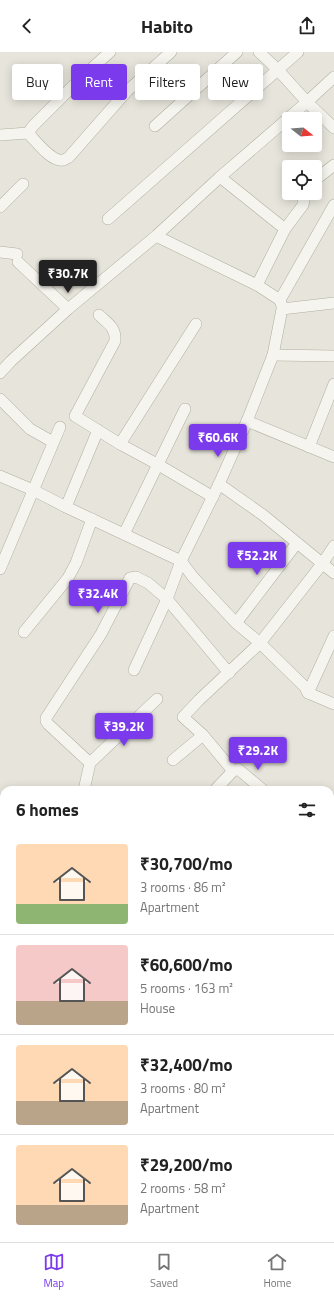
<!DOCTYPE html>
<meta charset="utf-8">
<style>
body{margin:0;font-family:"Titillium Web",sans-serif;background:#f2f2f2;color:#222;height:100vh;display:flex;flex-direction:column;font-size:15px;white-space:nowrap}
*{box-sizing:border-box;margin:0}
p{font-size:13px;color:#767676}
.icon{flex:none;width:22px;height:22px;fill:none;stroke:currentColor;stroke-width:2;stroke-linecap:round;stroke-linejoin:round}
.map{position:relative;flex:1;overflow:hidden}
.details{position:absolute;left:0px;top:734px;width:334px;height:456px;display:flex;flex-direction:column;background:#fff;border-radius:12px 12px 0 0;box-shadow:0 2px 10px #0003}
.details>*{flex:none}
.guide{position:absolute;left:12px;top:12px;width:310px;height:36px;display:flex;gap:8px}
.needle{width:26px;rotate:107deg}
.buttons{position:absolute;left:282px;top:60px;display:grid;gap:8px}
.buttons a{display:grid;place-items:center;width:40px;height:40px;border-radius:4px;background:#fff;box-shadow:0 2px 10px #0003;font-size:20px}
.price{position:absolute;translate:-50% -34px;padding:0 9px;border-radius:4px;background:#7c3aed;color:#fff;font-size:13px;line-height:26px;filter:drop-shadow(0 1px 2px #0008)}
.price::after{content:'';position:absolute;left:50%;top:24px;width:12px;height:9px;margin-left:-6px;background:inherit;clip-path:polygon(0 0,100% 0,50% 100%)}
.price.selected{background:#222;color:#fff}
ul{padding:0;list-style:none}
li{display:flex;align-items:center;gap:12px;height:100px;padding:0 16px}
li+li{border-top:1px solid #e0e0e0}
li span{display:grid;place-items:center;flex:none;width:112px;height:80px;border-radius:4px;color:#555}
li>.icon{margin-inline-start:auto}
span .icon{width:48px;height:48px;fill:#fffc;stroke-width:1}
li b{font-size:17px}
h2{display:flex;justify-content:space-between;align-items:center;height:48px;padding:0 16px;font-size:17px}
.pill{padding:0 14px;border-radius:4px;background:#fff;box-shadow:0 2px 10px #0003;font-size:14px;line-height:36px}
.pill.selected{background:#7c3aed;color:#fff}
header{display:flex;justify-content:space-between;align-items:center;height:52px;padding:0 16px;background:#fff;font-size:18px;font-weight:700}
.menu{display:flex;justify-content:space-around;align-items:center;height:56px;border-top:1px solid #e0e0e0;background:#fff;font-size:11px;color:#767676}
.menu a{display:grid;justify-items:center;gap:2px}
.menu .selected{color:#7c3aed}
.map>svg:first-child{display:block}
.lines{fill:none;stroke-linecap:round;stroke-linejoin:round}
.minor-casing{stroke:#b1aea0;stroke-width:12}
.major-casing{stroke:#b4ae9a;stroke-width:16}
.minor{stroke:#f5f4ee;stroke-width:11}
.major{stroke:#fff;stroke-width:14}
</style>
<header><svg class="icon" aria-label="back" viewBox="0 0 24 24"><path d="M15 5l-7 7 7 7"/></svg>Habito<svg class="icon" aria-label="share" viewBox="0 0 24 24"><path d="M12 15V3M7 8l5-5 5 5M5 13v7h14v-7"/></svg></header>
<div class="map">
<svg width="334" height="1190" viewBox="0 0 334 1190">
<rect width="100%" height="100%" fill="#e7e5db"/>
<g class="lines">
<!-- minor casing -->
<g class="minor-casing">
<g id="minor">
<polyline points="259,0 278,18 307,50 334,76"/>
<polyline points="155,74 237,0"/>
<path d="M28 81C36 89 51 110 63 108 65 108 67 106 69 105L127 39 171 0"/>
<polyline points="0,83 28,81 33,74 83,24 110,0"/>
<polyline points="220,125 285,177"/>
<polyline points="315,128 334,113"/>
<polyline points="0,155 23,132"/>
<polyline points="108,167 298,0"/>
<polyline points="156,184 257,233 280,248"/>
<polyline points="0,200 17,202"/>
<polyline points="18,210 68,257"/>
<polyline points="257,233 285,177 303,153 304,149 301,142 302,141"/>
<polyline points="282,254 280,248 334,153"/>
<path d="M99 263C108 272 116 275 115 289L75 364 120 392"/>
<polyline points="196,272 120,392 157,412 213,445"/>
<polyline points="273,303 334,304"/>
<polyline points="0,321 11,309 68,257 156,184 220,125 307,50 334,25"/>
<polyline points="0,347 30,377 53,390"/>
<polyline points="247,369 334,405"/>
<polyline points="309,395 334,332"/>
<polyline points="0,424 33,438 66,455 181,509 193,525 236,571 260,591 305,635 308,641"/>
<polyline points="219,432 263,463 334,521"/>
<polyline points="66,455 98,378"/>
<polyline points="124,482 185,357"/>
<polyline points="0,517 60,375"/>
<polyline points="236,571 297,491"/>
<polyline points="24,580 68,526 76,511 92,467"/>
<polyline points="334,584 308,641 334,652"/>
<polyline points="134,618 167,547 181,509 219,432 247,369 273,303 282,257 334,251"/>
<polyline points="173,708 203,683"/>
<polyline points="90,711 48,672 46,669 46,666 101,582 130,526 136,525 148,531 167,547 229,621"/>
<polyline points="233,719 203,683 183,665 199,648 260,591 322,512 334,494"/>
<polyline points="84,738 90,711 157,647"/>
<polyline points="215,738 233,719 238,717 263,738"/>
<polyline points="0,821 0,814"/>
<polyline points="330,974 334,975"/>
<polyline points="0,1035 4,1042"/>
<polyline points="0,1062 4,1059"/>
<polyline points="0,1120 4,1117"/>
<polyline points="0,1184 4,1182"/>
<polyline points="330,1184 334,1185"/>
<polyline points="35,1186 37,1190"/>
<polyline points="188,1186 197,1190"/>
</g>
</g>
<!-- major casing -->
<g class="major-casing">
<g id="major">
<polyline points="330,827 334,813"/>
<polyline points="330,901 334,886"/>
<polyline points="236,1190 237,1186"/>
<polyline points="251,1190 252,1186"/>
</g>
</g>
<!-- minor -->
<use href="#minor" class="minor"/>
<!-- major -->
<use href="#major" class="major"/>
</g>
</svg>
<div class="buttons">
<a><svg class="needle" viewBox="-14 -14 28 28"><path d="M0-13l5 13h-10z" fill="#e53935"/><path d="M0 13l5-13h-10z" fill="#767676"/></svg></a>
<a><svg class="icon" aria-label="locate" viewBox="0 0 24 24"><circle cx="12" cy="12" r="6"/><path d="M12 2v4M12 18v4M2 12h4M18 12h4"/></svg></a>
</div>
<b class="price selected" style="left:68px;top:242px">₹30.7K</b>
<b class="price" style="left:218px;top:406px">₹60.6K</b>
<b class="price" style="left:257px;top:524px">₹52.2K</b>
<b class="price" style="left:98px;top:562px">₹32.4K</b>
<b class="price" style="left:124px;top:695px">₹39.2K</b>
<b class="price" style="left:258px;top:719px">₹29.2K</b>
<div class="guide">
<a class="pill">Buy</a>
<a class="pill selected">Rent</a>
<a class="pill">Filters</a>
<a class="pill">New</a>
</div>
<section class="details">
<h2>6 homes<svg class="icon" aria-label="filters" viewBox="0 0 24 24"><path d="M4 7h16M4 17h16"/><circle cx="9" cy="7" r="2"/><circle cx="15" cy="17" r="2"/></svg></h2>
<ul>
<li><span style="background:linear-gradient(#ffd9b3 75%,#8fb573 0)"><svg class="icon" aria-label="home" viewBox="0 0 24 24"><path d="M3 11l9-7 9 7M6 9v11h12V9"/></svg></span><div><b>₹30,700/mo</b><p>3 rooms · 86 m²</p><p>Apartment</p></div></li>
<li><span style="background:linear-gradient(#f6c9c9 70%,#b9a48a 0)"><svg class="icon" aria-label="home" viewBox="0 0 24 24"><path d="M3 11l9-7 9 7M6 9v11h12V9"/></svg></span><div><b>₹60,600/mo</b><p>5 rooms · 163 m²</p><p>House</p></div></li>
<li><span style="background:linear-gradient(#ffd9b3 70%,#b9a48a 0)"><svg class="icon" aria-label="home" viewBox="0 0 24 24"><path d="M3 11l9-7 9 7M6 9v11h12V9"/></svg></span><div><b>₹32,400/mo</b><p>3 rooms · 80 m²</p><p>Apartment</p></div></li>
<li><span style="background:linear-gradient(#ffd9b3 75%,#b9a48a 0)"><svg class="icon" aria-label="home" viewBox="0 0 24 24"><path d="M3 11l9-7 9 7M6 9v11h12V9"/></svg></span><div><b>₹29,200/mo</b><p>2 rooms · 58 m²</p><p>Apartment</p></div></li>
</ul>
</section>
</div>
<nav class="menu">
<a class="selected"><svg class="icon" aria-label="map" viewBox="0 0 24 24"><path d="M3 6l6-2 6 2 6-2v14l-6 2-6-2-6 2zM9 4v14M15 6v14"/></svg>Map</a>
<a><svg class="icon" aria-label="saved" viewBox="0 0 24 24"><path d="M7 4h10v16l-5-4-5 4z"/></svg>Saved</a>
<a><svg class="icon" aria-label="home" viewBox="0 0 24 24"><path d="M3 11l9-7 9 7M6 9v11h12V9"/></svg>Home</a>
</nav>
